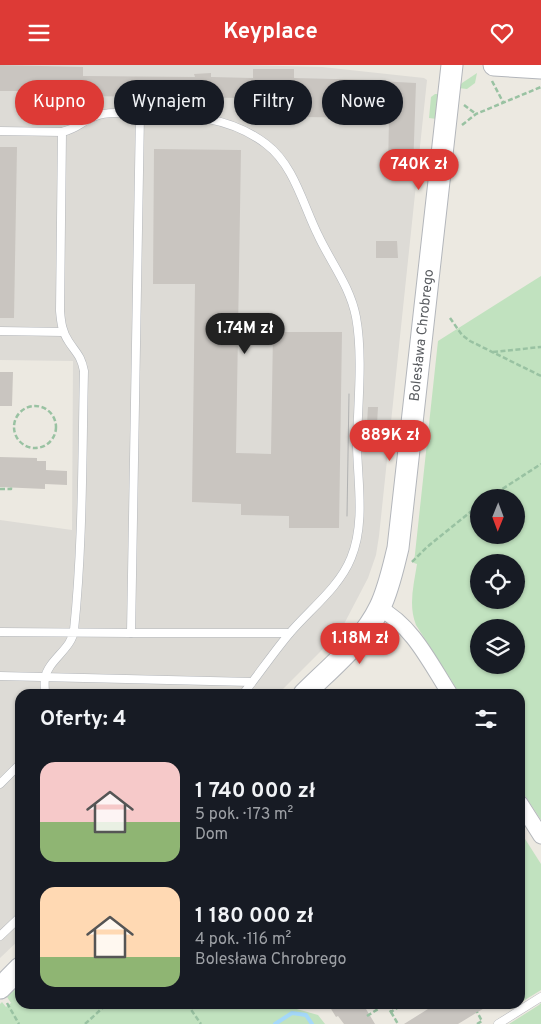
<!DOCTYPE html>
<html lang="pl">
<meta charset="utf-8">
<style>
body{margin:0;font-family:Overpass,sans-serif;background:#242831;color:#f1f3f6;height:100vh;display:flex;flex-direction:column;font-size:19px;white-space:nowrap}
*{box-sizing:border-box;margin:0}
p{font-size:16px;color:#9ea1a6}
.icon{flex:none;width:28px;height:28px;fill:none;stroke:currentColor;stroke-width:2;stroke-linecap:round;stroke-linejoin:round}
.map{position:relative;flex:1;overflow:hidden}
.side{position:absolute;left:15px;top:624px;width:510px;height:320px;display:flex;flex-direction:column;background:#171b24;border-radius:15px;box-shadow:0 1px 4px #0004}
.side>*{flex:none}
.banner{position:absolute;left:15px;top:15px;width:511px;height:45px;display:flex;gap:10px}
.needle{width:32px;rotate:181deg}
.tools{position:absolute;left:470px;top:424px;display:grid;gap:10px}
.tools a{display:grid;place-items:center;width:55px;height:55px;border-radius:50%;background:#171b24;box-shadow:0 1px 4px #0004;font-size:25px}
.price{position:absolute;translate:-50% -42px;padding:0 11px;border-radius:18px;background:#dd3a36;color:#fff;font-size:16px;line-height:32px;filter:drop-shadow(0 1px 2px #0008)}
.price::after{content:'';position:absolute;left:50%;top:30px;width:15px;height:11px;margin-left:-8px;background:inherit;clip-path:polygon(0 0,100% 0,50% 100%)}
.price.on{background:#222;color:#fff}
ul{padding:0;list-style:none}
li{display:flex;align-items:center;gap:15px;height:125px;padding:0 25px}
li span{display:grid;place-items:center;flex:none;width:140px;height:100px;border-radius:15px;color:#555}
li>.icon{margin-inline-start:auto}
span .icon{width:60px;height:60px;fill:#fffc;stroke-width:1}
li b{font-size:21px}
h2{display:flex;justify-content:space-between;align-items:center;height:60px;padding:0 25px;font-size:21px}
.chip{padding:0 18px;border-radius:22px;background:#171b24;box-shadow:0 1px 4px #0004;font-size:18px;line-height:45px}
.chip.on{background:#dd3a36;color:#fff}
header{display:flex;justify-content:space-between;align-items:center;height:65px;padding:0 25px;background:#dd3a36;color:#fff;font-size:22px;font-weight:700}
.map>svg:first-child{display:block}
.industrial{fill:#dddbd6}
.green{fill:#c1e2bf;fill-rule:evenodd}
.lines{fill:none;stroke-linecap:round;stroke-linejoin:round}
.stream{stroke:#a4d8f9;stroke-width:4}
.building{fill:#c9c5c0}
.lane-casing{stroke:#b4b7bb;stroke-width:9}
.street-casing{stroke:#b4b7bb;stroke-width:17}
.secondary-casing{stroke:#b3b6bb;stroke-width:23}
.path{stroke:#99c2a2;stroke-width:2.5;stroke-dasharray:5 2.5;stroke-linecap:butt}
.lane{stroke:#fff;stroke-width:8}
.street{stroke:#fff;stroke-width:15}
.secondary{stroke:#fff;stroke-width:21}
.tram{stroke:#b0b1b1;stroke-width:1}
.labels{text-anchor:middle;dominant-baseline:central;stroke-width:4.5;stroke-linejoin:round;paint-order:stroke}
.street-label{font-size:14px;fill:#5a5d61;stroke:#fff}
</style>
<header><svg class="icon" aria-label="menu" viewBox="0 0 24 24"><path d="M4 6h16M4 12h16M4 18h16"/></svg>Keyplace<svg class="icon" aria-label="heart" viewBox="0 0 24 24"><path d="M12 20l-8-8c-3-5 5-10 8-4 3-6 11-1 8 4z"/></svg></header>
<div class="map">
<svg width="541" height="959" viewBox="0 0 541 959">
<rect width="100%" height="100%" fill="#ece9e1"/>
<!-- industrial -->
<polygon class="industrial" points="0,0 249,0 322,2 424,13 427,15 379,471 376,490 368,513 344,559 320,587 278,629 20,629 20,874 0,893 0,455 72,465 73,296 0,295"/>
<!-- green -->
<g class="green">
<polygon points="477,8 475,18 467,24 458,23 462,18"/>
<polygon points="435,29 440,29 437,54 429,53 431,32"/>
<path d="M541 211V755L520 723V629H460L416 560C408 540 414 519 417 499L414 498 438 276ZM479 432H516V470H479ZM479 498H516V535H479ZM479 562H516V600H479Z"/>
<polygon points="520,766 541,799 541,925 520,938"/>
<polygon points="20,920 20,939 279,939 318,950 325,959 0,959 0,939 2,937 6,942 11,938 7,932"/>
<polygon points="541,938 541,959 509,959 539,940"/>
</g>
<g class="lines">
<!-- stream -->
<polyline class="stream" points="275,959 292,948 306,950 312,959"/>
</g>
<!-- building -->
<g class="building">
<polygon points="0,0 83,2 83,11 195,12 194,9 211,8 211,12 253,13 253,4 294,4 294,13 377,15 377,16 416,18 413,105 388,105 389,53 301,52 302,24 242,24 242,33 83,31 83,22 39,20 39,26 0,26"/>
<polygon points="0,82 17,82 14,253 0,253"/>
<polygon points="154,84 241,85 236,388 271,389 273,267 342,267 339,463 289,463 289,451 241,450 241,439 192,437 195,219 153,219"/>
<polygon points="376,176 397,176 398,193 376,193"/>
<polygon points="0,307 13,307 12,341 0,341"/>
<polygon points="368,342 378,342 376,376 366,376"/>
<polygon points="0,392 37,393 37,396 46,396 46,405 67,406 67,420 45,419 45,424 0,422"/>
<polygon points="328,939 363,939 375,959 344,959 338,951 336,952"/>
<polygon points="436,939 443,939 446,943 452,939 491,939 458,959 404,959"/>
</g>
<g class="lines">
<!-- lane casing -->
<g class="lane-casing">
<g id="lane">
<path d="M140 49C185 50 228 50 266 79 294 100 303 140 318 170 331 198 350 221 356 252 363 290 358 337 357 377 357 414 366 457 351 493 339 523 309 545 289 569 273 588 259 609 243 629"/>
<polyline points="0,66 62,67"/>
<polyline points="0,266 63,267"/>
<path d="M0 567 131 568 140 49C125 49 105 45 91 53 78 59 78 63 62 67L60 246C61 257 62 267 69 277 77 289 81 291 84 306 82 392 83 479 74 565 72 584 48 595 45 613 44 618 45 624 45 629"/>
<polyline points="131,568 289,568"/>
<polyline points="0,611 252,617"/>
<polyline points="0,719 20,699"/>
<polyline points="0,871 20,852"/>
<polyline points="498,959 541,932"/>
</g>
</g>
<!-- street casing -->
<g class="street-casing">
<g id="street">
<path d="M379 543C413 561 430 598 450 629"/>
<polyline points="520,738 541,771"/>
</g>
</g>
<!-- secondary casing -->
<g class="secondary-casing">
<g id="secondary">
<polyline points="494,0 541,3"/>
<path id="s1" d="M304 629C331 602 364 576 380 542 389 523 393 503 398 483L452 0"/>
<polyline points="0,923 20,903"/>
</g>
</g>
<!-- path -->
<g class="path">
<polyline points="492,16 503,37"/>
<polyline points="464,40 476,49"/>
<polyline points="462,60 476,49 541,22"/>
<polyline points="450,253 462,270 470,276 541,311"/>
<polyline points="493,287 541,282"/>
<circle cx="35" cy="362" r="21"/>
<polyline points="0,424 11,424 11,421"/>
<polyline points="490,432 541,399"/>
<polyline points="412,497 427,482 479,440"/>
<polyline points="7,938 19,959"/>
<polyline points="187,939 201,959"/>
<polyline points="386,939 391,947 403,939"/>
<polyline points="391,947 398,959"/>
<polyline points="367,951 386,939"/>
<polyline points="85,959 107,939"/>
<polyline points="477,959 482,956 477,947"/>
</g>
<!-- lane -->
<use href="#lane" class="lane"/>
<!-- street -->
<use href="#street" class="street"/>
<!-- secondary -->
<use href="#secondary" class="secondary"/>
<!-- tram -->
<polyline class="tram" points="347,451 349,329"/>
</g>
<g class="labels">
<!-- street labels -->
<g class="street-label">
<text stroke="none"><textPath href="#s1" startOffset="392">Bolesława Chrobrego</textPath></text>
</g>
</g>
</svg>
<div class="tools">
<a><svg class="needle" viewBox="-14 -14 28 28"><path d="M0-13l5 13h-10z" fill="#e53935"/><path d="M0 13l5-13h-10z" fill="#9ea1a6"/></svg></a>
<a><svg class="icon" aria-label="locate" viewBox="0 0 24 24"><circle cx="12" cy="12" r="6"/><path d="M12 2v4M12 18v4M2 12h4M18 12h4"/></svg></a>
<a><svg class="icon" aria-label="layers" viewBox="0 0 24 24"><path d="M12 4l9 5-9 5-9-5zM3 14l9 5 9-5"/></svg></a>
</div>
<b class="price" style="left:419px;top:126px">740K zł</b>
<b class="price on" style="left:245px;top:290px">1.74M zł</b>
<b class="price" style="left:390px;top:397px">889K zł</b>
<b class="price" style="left:360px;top:600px">1.18M zł</b>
<div class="banner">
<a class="chip on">Kupno</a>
<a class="chip">Wynajem</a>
<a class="chip">Filtry</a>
<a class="chip">Nowe</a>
</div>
<section class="side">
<h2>Oferty: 4<svg class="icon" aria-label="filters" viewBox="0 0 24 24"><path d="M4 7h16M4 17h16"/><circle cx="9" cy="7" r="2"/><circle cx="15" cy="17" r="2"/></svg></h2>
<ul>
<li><span style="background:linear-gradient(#f6c9c9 60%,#8fb573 0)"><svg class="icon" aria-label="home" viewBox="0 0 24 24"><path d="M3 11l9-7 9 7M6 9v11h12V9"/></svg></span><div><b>1 740 000 zł</b><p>5 pok. · 173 m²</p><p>Dom</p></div></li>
<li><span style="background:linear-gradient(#ffd9b3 70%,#8fb573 0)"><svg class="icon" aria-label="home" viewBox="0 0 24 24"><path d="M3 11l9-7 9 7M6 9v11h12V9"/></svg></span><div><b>1 180 000 zł</b><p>4 pok. · 116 m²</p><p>Bolesława Chrobrego</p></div></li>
</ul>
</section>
</div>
